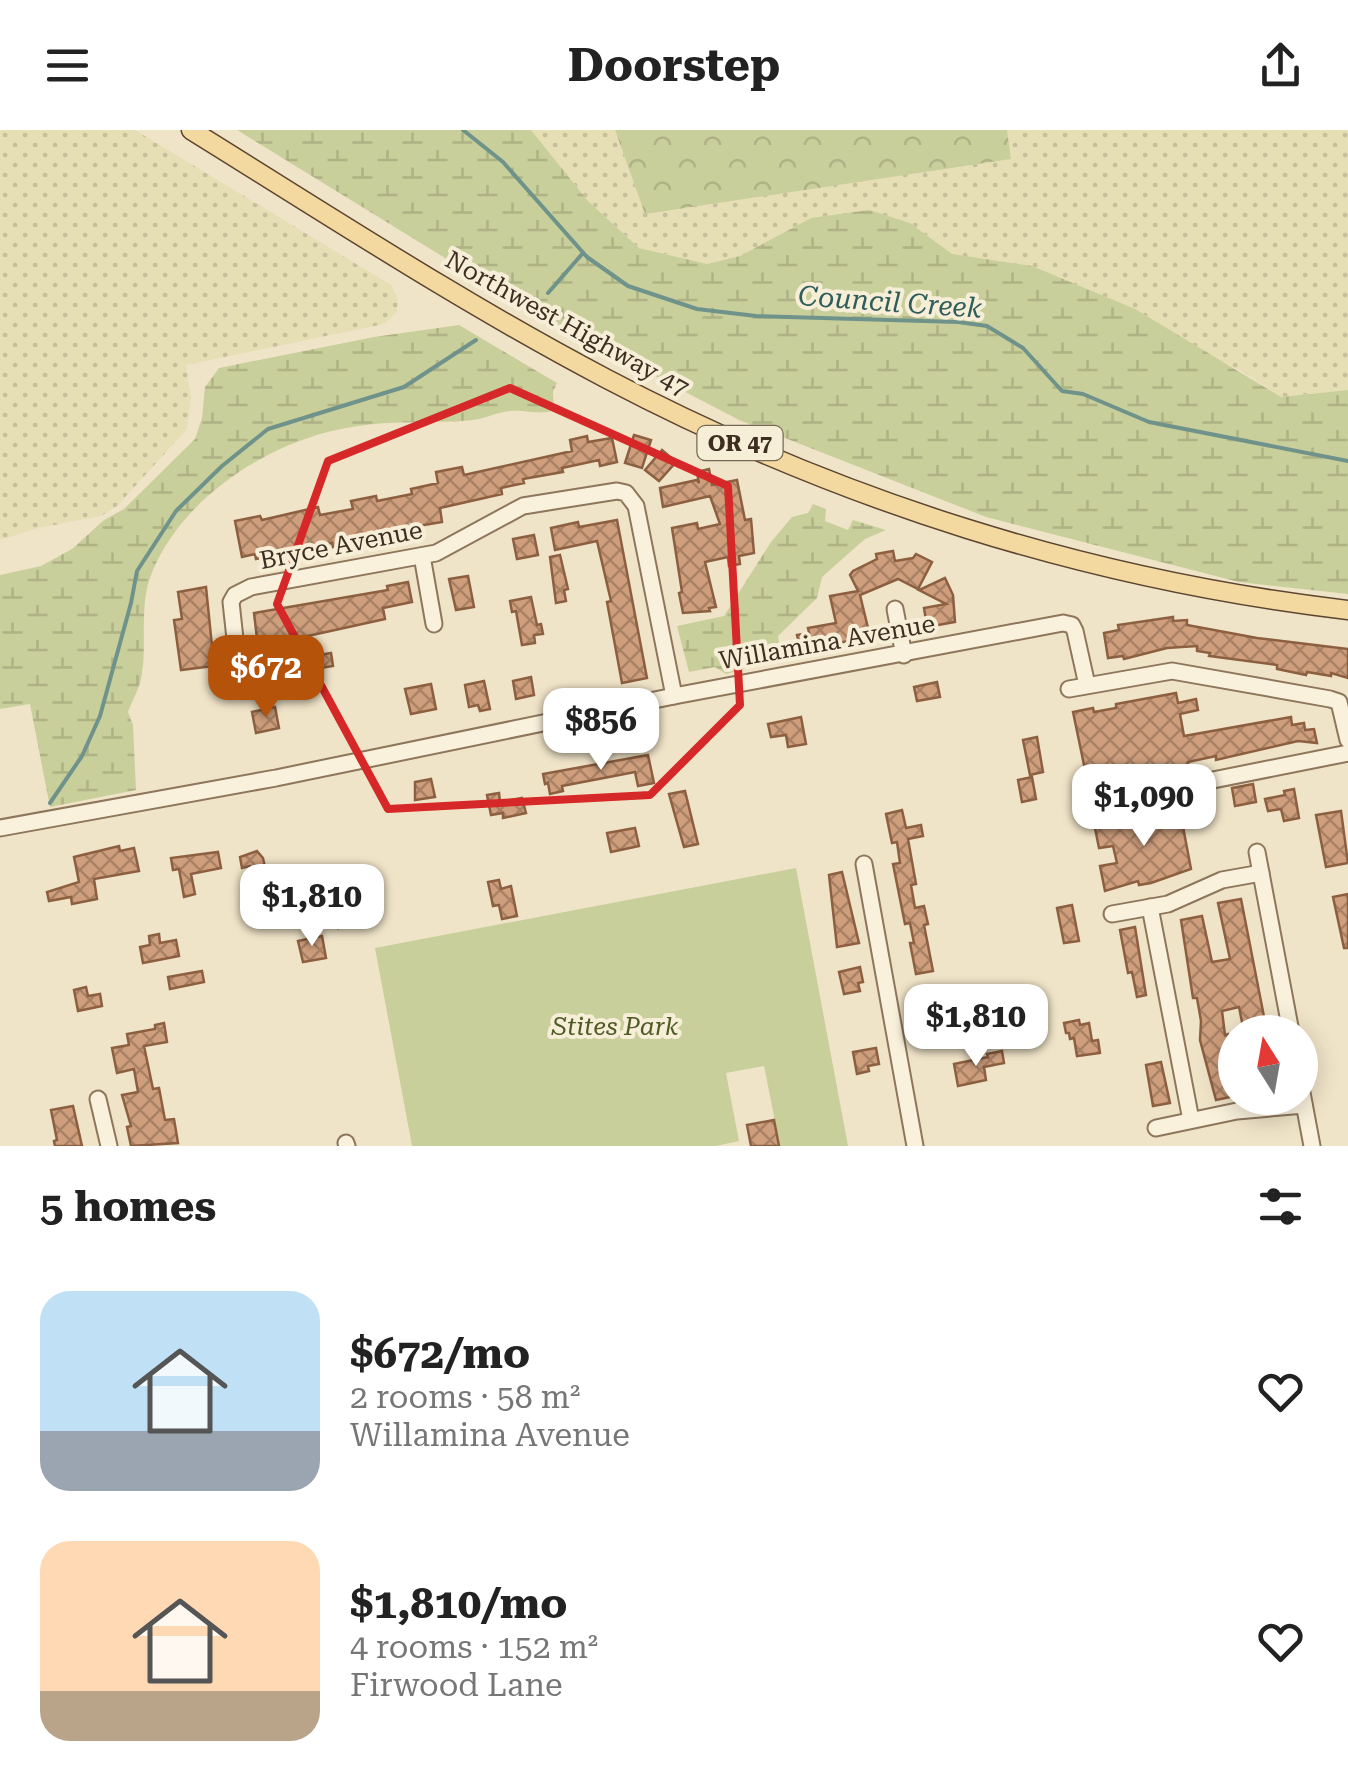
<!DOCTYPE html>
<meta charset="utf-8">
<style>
body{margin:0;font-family:"Roboto Serif",serif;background:#f2f2f2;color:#222;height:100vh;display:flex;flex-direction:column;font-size:38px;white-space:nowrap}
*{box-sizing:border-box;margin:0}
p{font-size:32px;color:#767676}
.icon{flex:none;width:55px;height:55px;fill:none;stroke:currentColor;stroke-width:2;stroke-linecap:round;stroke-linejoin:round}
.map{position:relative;height:1016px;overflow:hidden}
.details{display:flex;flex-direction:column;background:#fff;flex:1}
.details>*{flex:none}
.needle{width:65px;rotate:349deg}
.fabs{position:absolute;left:1218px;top:885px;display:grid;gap:20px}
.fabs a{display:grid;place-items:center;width:100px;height:100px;border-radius:50%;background:#fff;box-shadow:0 5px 25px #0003;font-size:50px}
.price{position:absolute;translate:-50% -85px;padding:0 22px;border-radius:20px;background:#fff;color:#222;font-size:32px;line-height:65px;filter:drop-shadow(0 2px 5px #0008)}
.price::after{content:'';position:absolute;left:50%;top:60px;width:30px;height:22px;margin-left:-15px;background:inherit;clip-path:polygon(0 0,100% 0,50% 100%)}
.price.active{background:#b45309;color:#fff}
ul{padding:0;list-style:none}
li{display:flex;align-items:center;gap:30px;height:250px;padding:0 40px}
li span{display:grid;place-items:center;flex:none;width:280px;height:200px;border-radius:30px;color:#555}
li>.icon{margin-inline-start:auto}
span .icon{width:120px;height:120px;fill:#fffc;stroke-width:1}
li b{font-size:42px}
h2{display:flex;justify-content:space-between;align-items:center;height:120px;padding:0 40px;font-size:42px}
header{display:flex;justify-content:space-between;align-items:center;height:130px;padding:0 40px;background:#fff;font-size:45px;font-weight:700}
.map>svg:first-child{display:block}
.farmland{fill:url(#farmland-dots)}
.forest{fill:url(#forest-crowns)}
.wetland{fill:url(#wetland-marsh)}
.green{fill:#c9cf9b}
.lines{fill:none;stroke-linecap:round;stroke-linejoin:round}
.stream{stroke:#6f938a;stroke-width:4}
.building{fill:url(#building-cross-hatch);stroke:#8d5f41;stroke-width:2.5}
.minor-casing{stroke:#8d765c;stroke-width:19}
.major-casing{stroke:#5b4430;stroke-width:21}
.minor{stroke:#faf1dc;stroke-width:15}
.major{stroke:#f3d9a0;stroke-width:18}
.marked{fill:none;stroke:#d62828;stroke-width:8;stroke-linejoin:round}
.labels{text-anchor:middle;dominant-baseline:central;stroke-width:8;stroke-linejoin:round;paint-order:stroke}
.shield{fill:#f7eed8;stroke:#756857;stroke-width:2.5}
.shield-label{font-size:22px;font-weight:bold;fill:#3d2e20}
.street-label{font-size:25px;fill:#3d2e20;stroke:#f7eed8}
.park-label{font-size:25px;font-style:italic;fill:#4d5a26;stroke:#f7eed8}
.water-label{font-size:28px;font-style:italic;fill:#2f5d5a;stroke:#f7eed8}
</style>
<header><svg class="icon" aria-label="menu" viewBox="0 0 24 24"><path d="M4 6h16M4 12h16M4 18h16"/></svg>Doorstep<svg class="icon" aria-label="share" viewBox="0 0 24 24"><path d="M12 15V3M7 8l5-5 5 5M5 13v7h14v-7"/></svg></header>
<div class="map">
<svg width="1348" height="1016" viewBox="0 0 1348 1016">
<defs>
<pattern id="farmland-dots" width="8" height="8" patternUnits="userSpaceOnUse" patternTransform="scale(2.5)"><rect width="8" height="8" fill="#e6deb5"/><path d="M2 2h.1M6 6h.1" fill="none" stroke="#c6bf9b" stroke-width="1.8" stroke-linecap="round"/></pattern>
<pattern id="forest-crowns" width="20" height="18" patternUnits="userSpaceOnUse" patternTransform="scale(2.5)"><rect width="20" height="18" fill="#c9cf9b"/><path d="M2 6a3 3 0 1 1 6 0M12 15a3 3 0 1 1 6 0" fill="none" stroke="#aeb285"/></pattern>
<pattern id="wetland-marsh" width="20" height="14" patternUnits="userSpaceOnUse" patternTransform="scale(2.5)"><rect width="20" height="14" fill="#c9cf9b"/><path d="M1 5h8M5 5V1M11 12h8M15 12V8" fill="none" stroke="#aeb285"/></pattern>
<pattern id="building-cross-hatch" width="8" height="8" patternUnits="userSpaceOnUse" patternTransform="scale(2.5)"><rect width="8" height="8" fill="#cf9f7d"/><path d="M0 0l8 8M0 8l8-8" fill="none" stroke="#a98266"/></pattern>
</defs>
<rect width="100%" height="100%" fill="#f0e4c8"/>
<!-- farmland -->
<g class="farmland">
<polygon points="0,0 135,0 391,155 398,169 397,182 384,194 186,235 191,267 187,299 117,376 101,386 38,398 0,410"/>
<polygon points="531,0 615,0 645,83 1011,28 1007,0 1348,0 1348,260 1281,267 1247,244 1032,136 952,125 910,93 811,88 740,126 707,134 639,118 588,71"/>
</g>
<!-- forest -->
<polygon class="forest" points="615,0 1007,0 1011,29 645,84"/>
<!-- wetland -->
<g class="wetland">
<polygon points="237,0 531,0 588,71 639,118 707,134 740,126 811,88 869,80 910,93 952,124 1032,136 1135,179 1281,267 1348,260 1348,464 1239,452 986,387 739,290 536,184"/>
<path d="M459 195 557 253 553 262 554 280C539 286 525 279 510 281 497 282 485 289 473 290 435 294 395 290 358 296 276 307 186 363 153 440 137 475 149 520 140 553 137 563 131 573 128 582L133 595 136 660 50 677 30 574 0 579V445L41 436 72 419 104 390 124 379 195 309 202 288 205 257 219 238 374 207Z"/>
<polygon points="813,374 826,379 825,391 848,400 853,390 886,400 865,409 822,447 817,468 778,506 782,529 726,544 715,537 689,542 677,496 724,486 771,412 792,387 808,383"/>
</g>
<!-- green -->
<polygon class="green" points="796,738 848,1016 780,1016 764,936 726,943 739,1011 716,1016 412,1016 375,818"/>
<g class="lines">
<!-- stream -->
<g class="stream">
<polyline points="463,0 503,32 587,127 628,156 697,179 756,186 958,192 987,196 1023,218 1062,261 1083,264 1149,292 1348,331"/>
<polyline points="548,163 583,123"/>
<polyline points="50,673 82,626 100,586 131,473 137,441 176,381 222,336 268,299 404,257 476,210"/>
</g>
</g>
<!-- building -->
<g class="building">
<polygon points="634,305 651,310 642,338 625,333"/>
<polygon points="587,306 588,312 612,308 617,332 600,336 599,330 562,338 563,342 523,349 524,353 501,358 502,364 440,378 442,392 371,404 371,407 333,417 332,413 256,429 255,424 242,427 235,391 260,386 262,390 318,377 320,385 353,379 351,371 376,366 377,371 412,364 411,359 438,353 436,342 462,337 464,345 572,321 570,310"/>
<polygon points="662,320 676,332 659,351 645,340"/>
<polygon points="709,339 712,355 737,350 745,390 751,389 754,423 739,426 740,434 729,436 728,427 705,432 716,477 709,478 710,481 683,483 679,463 682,462 672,398 697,393 698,399 720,394 710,366 663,377 660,358 697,350 699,353 697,342"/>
<polygon points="617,390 647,548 622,553 607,472 611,471 597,411 555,420 551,398 578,392 579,397"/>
<polygon points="534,405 538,425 517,429 513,409"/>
<polygon points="893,421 895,431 913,428 916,424 932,432 918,459 898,449 860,465 870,506 813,519 812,516 800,518 797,505 809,503 808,498 836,493 830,466 858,461 850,445 853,441 877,429 876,424"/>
<polygon points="560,425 568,459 564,460 566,471 556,473 550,427"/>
<polygon points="468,446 474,477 456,480 449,449"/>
<polygon points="945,448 953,465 955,492 927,497 924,478 946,474 919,460"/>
<polygon points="408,452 412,472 383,478 385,489 258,517 254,483 388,460 387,456"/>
<polygon points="206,457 214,536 181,540 174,490 182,489 178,462"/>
<polygon points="531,467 537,495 541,494 543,504 534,505 535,513 522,515 516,481 512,482 510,471"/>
<polygon points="1173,487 1173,491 1187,490 1187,495 1257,508 1348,519 1348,548 1331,543 1331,546 1307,542 1306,545 1277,539 1277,535 1209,526 1210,523 1197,521 1197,516 1167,518 1124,529 1123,526 1108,528 1104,503 1119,500 1118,495"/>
<polygon points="331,523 333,536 270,546 268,534"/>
<polygon points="531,547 534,565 516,569 513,551"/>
<polygon points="484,551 490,579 480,581 478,575 469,577 465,555"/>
<polygon points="937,552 940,567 917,571 914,557"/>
<polygon points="431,554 436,579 411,584 405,559"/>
<polygon points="1176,563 1178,573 1196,569 1198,580 1180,584 1184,606 1291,587 1292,595 1304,593 1305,600 1314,599 1317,613 1298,611 1216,630 1216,626 1188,632 1188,636 1106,647 1107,651 1088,654 1073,582 1093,578 1094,582 1116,578 1116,574"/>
<polygon points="275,577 279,598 256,603 252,582"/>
<polygon points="801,587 806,614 788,617 786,605 771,607 768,594"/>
<polygon points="1037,607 1043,642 1030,645 1023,610"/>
<polygon points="648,625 654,653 638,656 635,642 562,656 563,661 550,664 548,653 545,654 543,644"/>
<polygon points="1032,647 1036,669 1022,672 1018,650"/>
<polygon points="431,649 435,667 415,670 415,652"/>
<polygon points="1253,654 1256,672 1235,676 1232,658"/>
<polygon points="1294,659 1299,688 1284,691 1281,679 1268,681 1265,669 1285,665 1284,661"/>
<polygon points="685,661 698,714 684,717 669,664"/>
<polygon points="499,663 500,672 522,668 526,683 503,688 503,683 491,685 487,665"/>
<polygon points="902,680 906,698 921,695 923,706 908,709 916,754 911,755 915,778 924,776 928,794 924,795 933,841 916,844 910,813 914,813 910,793 905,794 893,734 900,733 897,712 892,713 886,684"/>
<polygon points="1180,681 1191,739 1151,753 1139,755 1138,751 1105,761 1100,736 1117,733 1113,716 1099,718 1094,693"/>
<polygon points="1341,681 1348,733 1326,737 1316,685"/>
<polygon points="635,698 639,716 611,722 607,703"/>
<polygon points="119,716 120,721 134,718 139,741 94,749 97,769 72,774 71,767 49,771 47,762 79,752 74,727"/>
<polygon points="257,721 263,728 266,742 252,745 250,736 242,738 240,727"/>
<polygon points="218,722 221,738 191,744 195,764 184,767 179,739 173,740 171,728"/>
<polygon points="842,742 859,813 837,817 829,745"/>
<polygon points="349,750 358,794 338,798 330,754"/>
<polygon points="499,750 501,759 511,756 517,786 502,789 499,775 493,776 488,752"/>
<polygon points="1348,764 1348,818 1344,818 1333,767"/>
<polygon points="1241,769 1267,902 1244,902 1239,877 1222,881 1225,905 1228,904 1231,916 1235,966 1216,970 1200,910 1201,891 1197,868 1193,868 1181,790 1202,786 1212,832 1230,829 1218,773"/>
<polygon points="1072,775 1079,811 1064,813 1057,778"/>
<polygon points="1135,797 1146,865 1137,867 1132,842 1128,843 1120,800"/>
<polygon points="159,804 160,813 176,810 179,826 143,833 140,817 150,815 149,806"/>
<polygon points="322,806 326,828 303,832 298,811"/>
<polygon points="860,837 863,852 858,853 860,861 844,864 839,842"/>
<polygon points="202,841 204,852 170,859 168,847"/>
<polygon points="86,857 88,866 100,864 102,876 78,881 74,860"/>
<polygon points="944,862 947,877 965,874 967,888 956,890 955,885 926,891 921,867"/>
<polygon points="1079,890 1080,895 1089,893 1092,911 1098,910 1100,923 1077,926 1074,908 1070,909 1069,903 1066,903 1064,893"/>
<polygon points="164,893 167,912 144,916 153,959 159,958 165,990 174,989 178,1013 131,1016 127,997 131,996 122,965 138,962 134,939 117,943 112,918 129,915 127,904 155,899 155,895"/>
<polygon points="876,918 879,934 868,936 869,941 857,944 853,922"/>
<polygon points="1002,921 1004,933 984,937 986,950 958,956 954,934 988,927 987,924"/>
<polygon points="1161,932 1170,973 1153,976 1146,935"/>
<polygon points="73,976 82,1016 55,1016 54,1011 57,1010 51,980"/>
<polygon points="774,990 779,1016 751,1016 747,995"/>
</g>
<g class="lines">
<!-- minor casing -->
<g class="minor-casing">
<g id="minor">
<polyline points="422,426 434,494"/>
<polyline points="895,479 904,525"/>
<polyline points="236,518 231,472 235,465 251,457 436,423 523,376 617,361 626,363 636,376 674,566"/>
<polyline points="1069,559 1172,541 1330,569 1339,572 1348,610"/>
<polyline points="1093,674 1348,623"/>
<polyline points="0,698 276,648 674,566 1063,493 1072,495 1075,501 1087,555"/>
<polyline points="1257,722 1291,902"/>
<polyline points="864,734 915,1016"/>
<polyline points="1150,777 1191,990"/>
<polyline points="1112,784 1168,774 1222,750 1261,743"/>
<polyline points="1300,952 1312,1016"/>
<polyline points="98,969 109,1016"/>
<polyline points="1156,998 1237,981 1304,975"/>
<polyline points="346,1013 347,1016"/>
</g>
</g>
<!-- major casing -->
<g class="major-casing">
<path id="major" d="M191 0C328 85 464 174 607 249 837 370 1089 450 1348 480"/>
</g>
<!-- minor -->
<use href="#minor" class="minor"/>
<!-- major -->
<use href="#major" class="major"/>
</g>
<!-- marked area -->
<path class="marked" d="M510 258 728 356 740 575 650 665 388 679 277 474 328 331Z"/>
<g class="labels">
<!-- shield labels -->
<rect class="shield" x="697.5" y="296" width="85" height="34" rx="8"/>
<g class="shield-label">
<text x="740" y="313">OR 47</text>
</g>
<!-- street labels -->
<g class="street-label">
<text transform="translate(567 194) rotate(29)">Northwest Highway 47</text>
<text transform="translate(341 415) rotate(-11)">Bryce Avenue</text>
<text transform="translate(827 512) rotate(-10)">Willamina Avenue</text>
</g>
<!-- park labels -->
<g class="park-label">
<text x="615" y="896">Stites Park</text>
</g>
<!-- water labels -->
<g class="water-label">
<text transform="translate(890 172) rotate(4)">Council Creek</text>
</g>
</g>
</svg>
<div class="fabs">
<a><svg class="needle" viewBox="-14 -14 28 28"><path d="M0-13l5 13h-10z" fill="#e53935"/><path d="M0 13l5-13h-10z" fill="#767676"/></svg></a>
</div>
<b class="price active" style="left:266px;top:590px">$672</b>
<b class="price" style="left:601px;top:643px">$856</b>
<b class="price" style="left:1144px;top:719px">$1,090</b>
<b class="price" style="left:312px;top:819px">$1,810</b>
<b class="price" style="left:976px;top:939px">$1,810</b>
</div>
<section class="details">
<h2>5 homes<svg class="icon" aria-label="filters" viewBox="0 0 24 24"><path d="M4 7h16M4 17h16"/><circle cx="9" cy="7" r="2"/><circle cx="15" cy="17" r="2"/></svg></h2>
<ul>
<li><span style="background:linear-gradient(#bfe0f5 70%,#9aa5b1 0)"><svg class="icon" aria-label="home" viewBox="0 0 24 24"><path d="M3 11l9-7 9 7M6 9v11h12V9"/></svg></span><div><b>$672/mo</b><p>2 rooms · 58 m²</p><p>Willamina Avenue</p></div><svg class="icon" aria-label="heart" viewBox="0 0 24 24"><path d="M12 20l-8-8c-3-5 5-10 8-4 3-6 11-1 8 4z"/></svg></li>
<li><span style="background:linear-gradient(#ffd9b3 75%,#b9a48a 0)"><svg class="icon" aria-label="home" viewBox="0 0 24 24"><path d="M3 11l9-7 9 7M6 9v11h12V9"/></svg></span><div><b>$1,810/mo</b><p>4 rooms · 152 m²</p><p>Firwood Lane</p></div><svg class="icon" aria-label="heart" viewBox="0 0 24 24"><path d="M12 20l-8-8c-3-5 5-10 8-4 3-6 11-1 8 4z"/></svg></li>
</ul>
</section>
